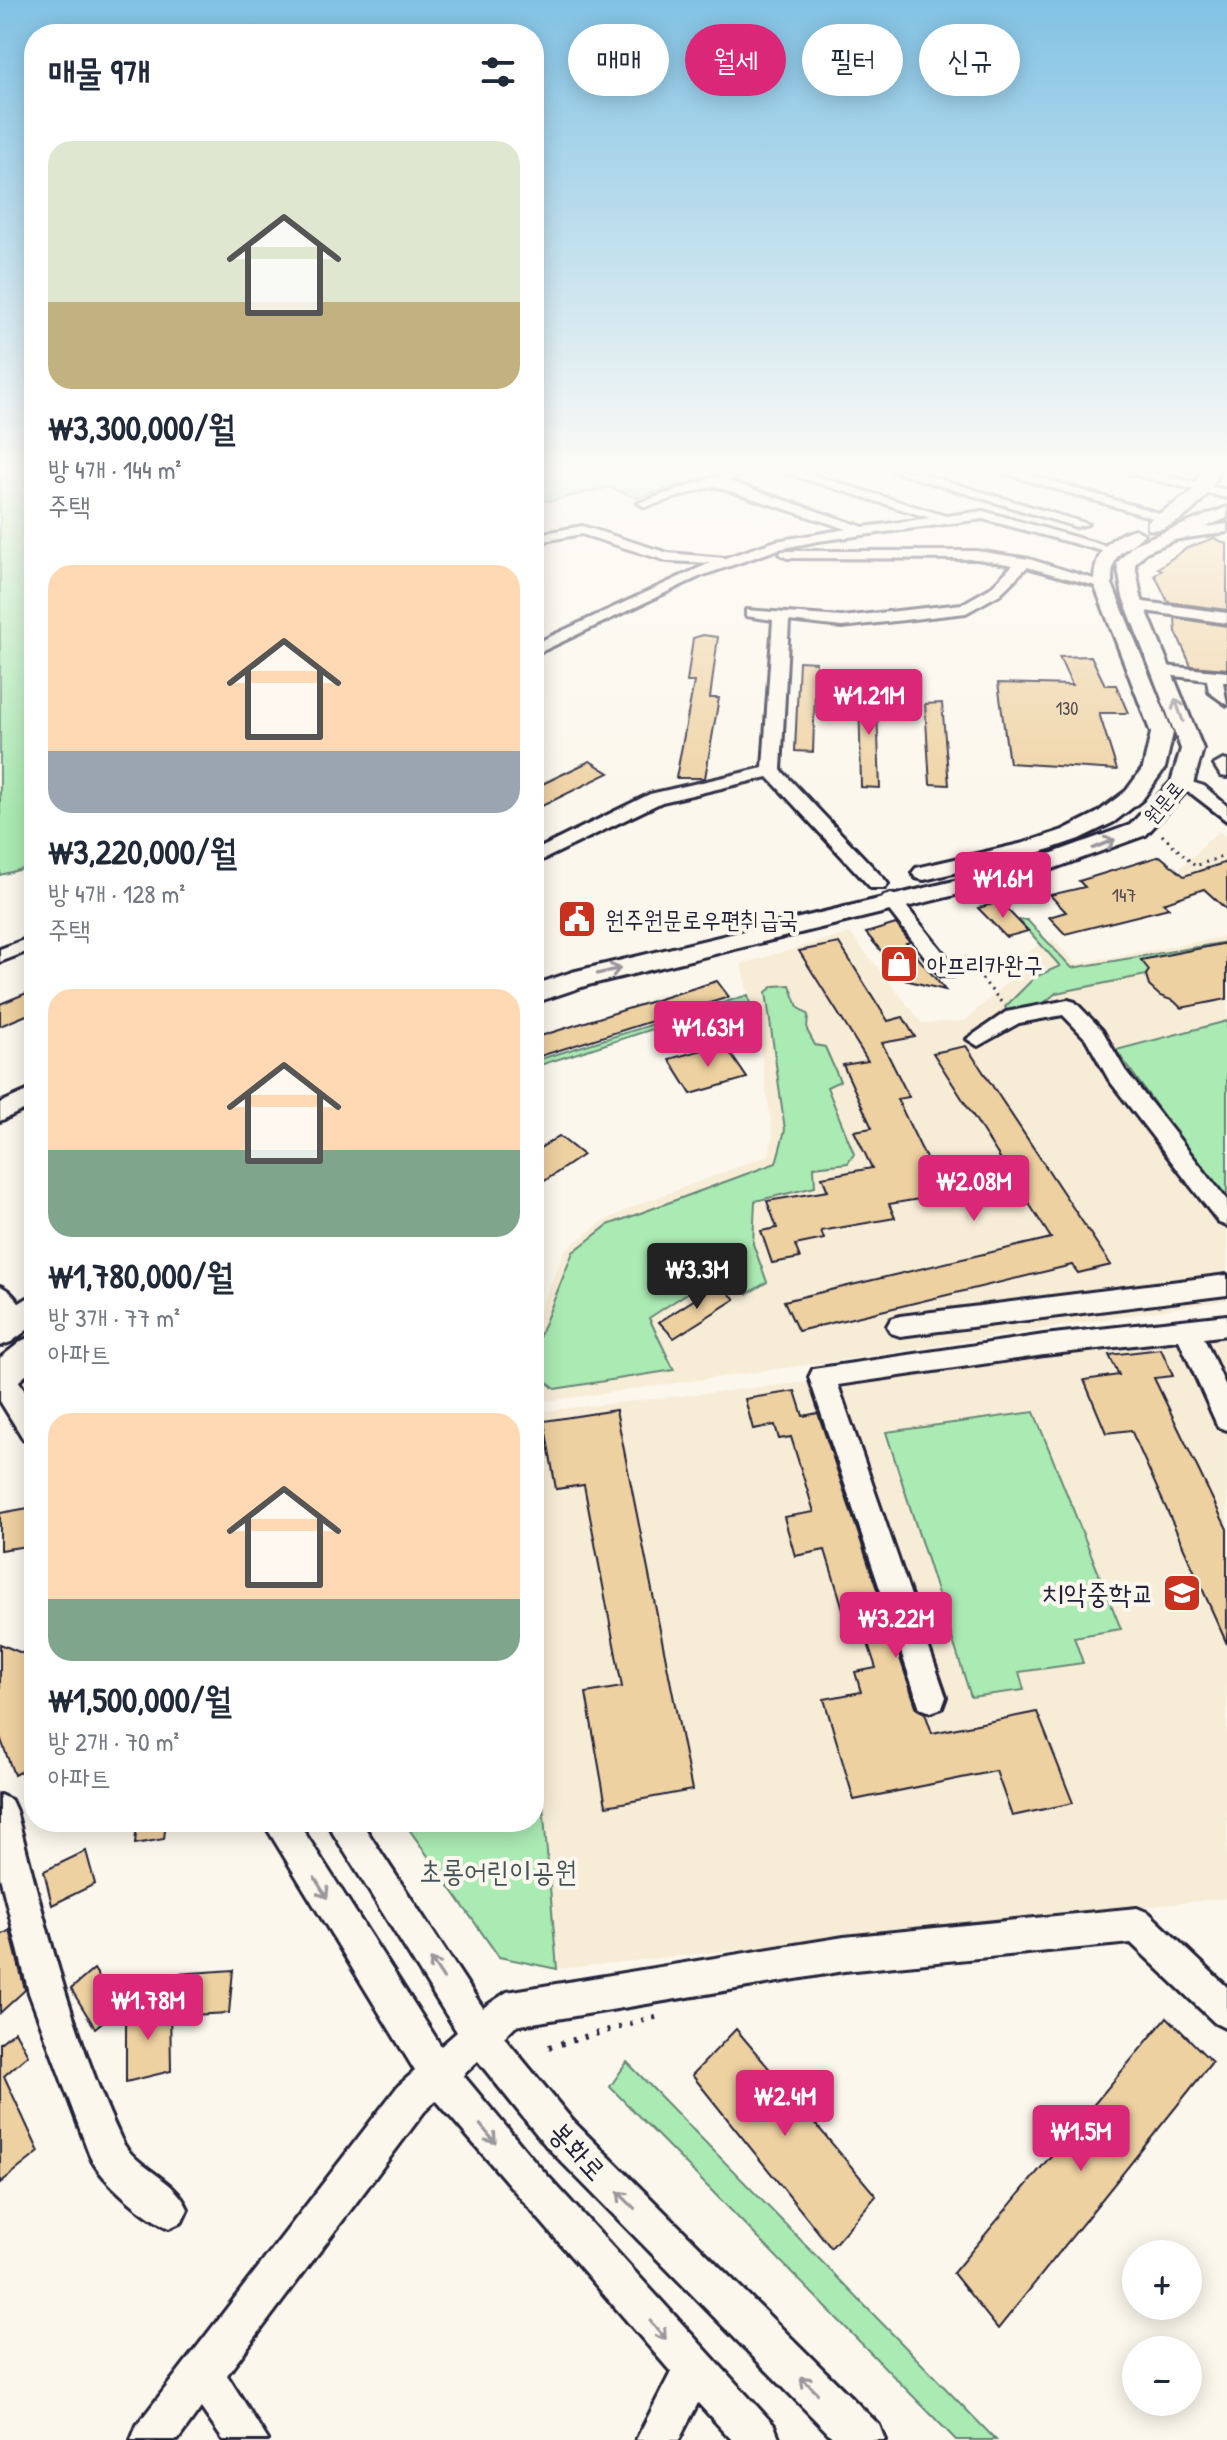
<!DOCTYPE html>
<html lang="ko">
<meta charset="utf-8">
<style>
body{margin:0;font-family:"Patrick Hand","Poor Story",sans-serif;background:#f2f2f3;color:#1f2937;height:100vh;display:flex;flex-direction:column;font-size:30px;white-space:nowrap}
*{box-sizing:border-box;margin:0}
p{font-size:26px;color:#747a83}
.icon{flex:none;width:44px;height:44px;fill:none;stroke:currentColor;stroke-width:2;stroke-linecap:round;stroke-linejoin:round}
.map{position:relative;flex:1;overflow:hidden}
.panel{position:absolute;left:24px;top:24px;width:520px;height:1808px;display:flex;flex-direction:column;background:#fff;border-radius:32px;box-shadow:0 4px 20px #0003}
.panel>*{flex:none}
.hud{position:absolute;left:568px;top:24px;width:538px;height:72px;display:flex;gap:16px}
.buttons{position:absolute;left:1122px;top:2240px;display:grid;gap:16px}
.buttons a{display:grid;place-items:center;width:80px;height:80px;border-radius:50%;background:#fff;box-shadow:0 4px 20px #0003;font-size:40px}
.price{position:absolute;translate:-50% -68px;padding:0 18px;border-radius:8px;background:#db2777;color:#fff;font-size:26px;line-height:52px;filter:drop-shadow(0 2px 4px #0008)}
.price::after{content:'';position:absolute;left:50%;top:48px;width:24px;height:18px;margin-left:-12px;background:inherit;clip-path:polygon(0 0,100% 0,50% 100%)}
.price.on{background:#222;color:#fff}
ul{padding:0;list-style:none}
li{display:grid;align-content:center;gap:16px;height:424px;padding:0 24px}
li span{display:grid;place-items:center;height:248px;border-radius:24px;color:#555}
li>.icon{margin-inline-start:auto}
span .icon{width:144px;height:144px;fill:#fffc;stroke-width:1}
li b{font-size:34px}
h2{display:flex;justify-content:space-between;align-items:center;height:96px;padding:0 24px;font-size:34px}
.pill{padding:0 28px;border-radius:36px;background:#fff;box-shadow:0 4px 20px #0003;font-size:28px;line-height:72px}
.pill.on{background:#db2777;color:#fff}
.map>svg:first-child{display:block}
.built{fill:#f7ecd6}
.green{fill:#aaeab3;stroke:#668677;stroke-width:2}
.building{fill:#eed1a1;stroke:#22223b;stroke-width:2}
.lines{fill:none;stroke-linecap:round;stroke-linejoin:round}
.minor-casing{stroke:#22223b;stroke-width:6}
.major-casing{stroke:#22223b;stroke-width:6}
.path-far1{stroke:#22223b;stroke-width:3;stroke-dasharray:2 5;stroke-linecap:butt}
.path{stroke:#22223b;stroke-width:6;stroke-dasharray:3 9;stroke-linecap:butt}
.minor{fill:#fbf7ec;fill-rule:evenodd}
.major{fill:#fbf7ec;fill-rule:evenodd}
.oneway{stroke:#99979c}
.labels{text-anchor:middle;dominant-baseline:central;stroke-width:8;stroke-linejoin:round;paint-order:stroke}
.far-number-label{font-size:18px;fill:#554e54}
.far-street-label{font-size:20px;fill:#22223b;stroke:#fbf7ec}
.number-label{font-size:20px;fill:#554e54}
.poi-label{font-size:24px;fill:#22223b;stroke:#fbf7ec;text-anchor:start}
.near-poi-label{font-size:28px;fill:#22223b;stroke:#fbf7ec;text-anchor:end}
.near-park-label{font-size:28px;fill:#445459;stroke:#fbf7ec}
.near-street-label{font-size:28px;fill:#22223b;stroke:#fbf7ec}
</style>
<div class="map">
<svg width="1227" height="2440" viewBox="0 0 1227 2440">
<rect width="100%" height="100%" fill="#fbf7ec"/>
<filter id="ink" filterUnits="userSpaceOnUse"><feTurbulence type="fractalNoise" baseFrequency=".0125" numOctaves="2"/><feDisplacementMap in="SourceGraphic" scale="16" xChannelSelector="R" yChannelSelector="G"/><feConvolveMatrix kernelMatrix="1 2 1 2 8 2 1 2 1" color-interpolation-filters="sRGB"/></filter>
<g filter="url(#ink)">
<!-- built -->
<g class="built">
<polygon points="1219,831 1227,838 1227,911 1179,869"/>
<polygon points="850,933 922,1023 965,1021 1021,969 1020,955 1053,939 1076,964 1227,936 1227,1300 883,1354 547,1401 534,1374 534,1324 565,1250 602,1222 637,1205 769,1155 773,1136 760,1045 741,964"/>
<polygon points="1227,1336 1227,1898 557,1969 534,1700 534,1412"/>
</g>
<!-- green -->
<g class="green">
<polygon points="0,471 34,471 34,866 0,875"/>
<polygon points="534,471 725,471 637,498 609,487 551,501 534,501"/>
<polygon points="1019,920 1027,920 1072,968 1227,942 1227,959 1056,993 1026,1018 1013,1021 1005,1007 1035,977 1060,966"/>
<polygon points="790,985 798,1007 808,1015 807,1030 815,1045 825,1047 840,1081 827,1087 854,1154 848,1163 814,1167 815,1187 755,1201 753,1244 767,1282 747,1294 712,1277 649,1318 674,1370 555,1389 534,1372 534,1350 573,1252 608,1225 776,1163 785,1130 766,992 774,986"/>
<polygon points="748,995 752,1014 740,1005 725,1006 534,1067 534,1061"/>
<polygon points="1227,1021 1227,1204 1116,1050"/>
<polygon points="1034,1412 1121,1629 1074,1637 1083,1663 1019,1672 1024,1690 971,1697 886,1432"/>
<polygon points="534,1700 557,1969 499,1957 404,1822 534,1822"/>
<polygon points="627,2062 996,2440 956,2440 610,2087"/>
</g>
<!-- building -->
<g class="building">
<polygon points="1214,538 1227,544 1227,610 1168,602 1155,575 1162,570 1158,568 1187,548"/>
<polygon points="1175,618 1227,626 1227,669 1191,666 1176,632"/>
<polygon points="703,635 718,637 710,698 719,698 705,778 676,778 694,682 687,682 693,638"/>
<polygon points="1091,656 1105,685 1116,685 1128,713 1099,713 1117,770 1009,763 998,683 1072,685 1059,657"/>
<polygon points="799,661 816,662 813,752 795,751"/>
<polygon points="876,684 880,788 861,787 859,685"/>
<polygon points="942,703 949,785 930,784 925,704"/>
<polygon points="590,761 609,773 534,810 534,788"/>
<polygon points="1160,856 1184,876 1227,862 1227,910 1204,889 1163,903 1169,908 1065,934 1049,917 1066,912 1050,895 1085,887 1079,881"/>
<polygon points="1000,902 1028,931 1006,937 978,908"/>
<polygon points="896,924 910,942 906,943 945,990 905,980 866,933"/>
<polygon points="839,943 888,1021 903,1017 915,1037 882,1043 909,1097 897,1099 944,1195 889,1204 895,1218 821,1231 824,1239 795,1245 800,1258 772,1263 761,1231 777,1228 767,1201 828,1191 822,1177 872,1168 854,1131 872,1128 843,1065 868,1061 799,951"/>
<polygon points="1227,943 1227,999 1181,1008 1174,1001 1160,996 1149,986 1146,975 1149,970 1141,960"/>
<polygon points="717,981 729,997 534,1058 534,1038"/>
<polygon points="34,990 34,1012 0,1026 0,1004"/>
<polygon points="724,1044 747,1078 691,1094 669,1059"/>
<polygon points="966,1046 1111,1265 1078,1273 1072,1265 798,1331 784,1301 1051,1238 933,1053"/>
<polygon points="559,1136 583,1155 534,1188 534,1152"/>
<polygon points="719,1284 735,1299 674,1338 659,1322"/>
<polygon points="1161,1349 1173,1376 1154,1378 1227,1529 1227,1644 1131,1430 1106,1433 1084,1380 1119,1375 1109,1355"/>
<polygon points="795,1391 803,1416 818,1413 917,1709 925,1713 932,1733 1037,1712 1073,1803 1012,1816 996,1771 854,1800 824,1699 861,1692 855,1672 876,1668 857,1610 844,1612 825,1550 795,1556 784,1517 814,1512 791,1437 779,1439 775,1425 753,1429 745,1399"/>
<polygon points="616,1410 692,1790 606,1806 586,1693 622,1687 584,1485 556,1489 544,1421"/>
<polygon points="34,1507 34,1545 0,1550 0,1513"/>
<polygon points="0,1644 34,1658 34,1764 14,1775 0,1737"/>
<polygon points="137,1822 166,1822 164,1839 135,1844"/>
<polygon points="86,1851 95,1884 52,1905 44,1871"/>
<polygon points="10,1930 25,1990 0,2013 0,1936"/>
<polygon points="94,1969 119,2008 95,2028 71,1989"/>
<polygon points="233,1970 229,2013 172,2016 177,1974"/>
<polygon points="170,2002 171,2071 126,2082 126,2012"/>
<polygon points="1167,2017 1212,2062 998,2329 953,2273"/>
<polygon points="736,2029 876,2196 831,2248 692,2075"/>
<polygon points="15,2031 28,2055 4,2076 39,2152 0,2183 0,2043"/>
</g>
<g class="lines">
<!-- minor casing -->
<g class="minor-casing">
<g id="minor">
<polygon points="733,471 754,471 728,481 864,527 930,518 779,471 800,471 946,516 983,511 1117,549 1110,553 983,519 818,541 779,549 701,576 534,655 534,644 710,563 667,561 581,534 534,543 534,535 582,526 668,553 725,558 776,541 847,529 714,486 645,507 638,503"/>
<polygon points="892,471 913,471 1088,524 1076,527"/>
<polygon points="996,471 1017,471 1175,518 1163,521"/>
<polygon points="1120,471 1144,471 1227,490 1227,498"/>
<polygon points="1227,524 1227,532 1166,541 1159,537 1166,533"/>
<polygon points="782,551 977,551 1029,559 1110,584 1103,588 1027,567 1000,594 966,613 842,627 789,621 781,770 885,880 888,884 885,888 871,888 768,777 662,802 534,864 534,851 650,794 763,768 773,620 746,616 746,610 842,617 962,604 990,588 1013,565 977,559 787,558 780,554"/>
<polygon points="1136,601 1227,613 1227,623 1131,609 1131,603"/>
<polygon points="1164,666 1227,672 1227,682 1223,682 1227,705 1209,692 1207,680 1158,674 1158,668"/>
<polygon points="1223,760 1227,761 1227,777 1221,776 1214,765"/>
<polygon points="1182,779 1204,786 1227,806 1227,821 1192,794 1176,788 1176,780"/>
<polygon points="891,894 898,896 954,966 957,971 954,976 940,976 884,904 881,900 884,896"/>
<polygon points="34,936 34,949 0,962 0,949"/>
<polygon points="1068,1000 1075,1002 1102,1030 1125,1070 1227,1200 1227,1226 1219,1223 1109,1080 1086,1039 1063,1015 1019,1023 978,1046 967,1039 1006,1012"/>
<polygon points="34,1088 34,1105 0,1121 0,1103"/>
<polygon points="1227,1275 1227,1295 900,1336 891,1333 887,1326 891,1319 900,1316"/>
<path d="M0 1286C14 1291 22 1308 29 1321L25 1328C0 1338 0 1305 0 1286Z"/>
<polygon points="1227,1315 1227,1335 1204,1338 1227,1389 1227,1430 1218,1427 1179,1340 1044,1355 838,1385 946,1697 942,1708 931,1712 920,1708 809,1377 813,1369 1044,1335"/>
<path d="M0 1367C29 1377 34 1417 34 1443L24 1440 0 1401Z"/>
<path d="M0 1795 11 1800 16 1811C45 1922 72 2034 121 2139 134 2168 175 2178 188 2209L182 2222 169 2228C145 2218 100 2180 90 2156L29 1993 0 1877Z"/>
<polygon points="263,1822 298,1822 441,2046 457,2032 326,1822 361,1822 483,2008 507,1992 844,1937 1137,1908 1149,1913 1227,1987 1227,2029 1215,2023 1131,1943 844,1971 515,2026 504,2037 573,2121 879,2425 885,2440 835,2440 547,2147 478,2061 463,2075 537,2164 774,2425 780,2440 732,2440 698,2403 679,2440 636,2440 671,2372 436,2100 424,2112 227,2375 268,2440 223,2440 201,2408 178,2440 131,2440 137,2425 398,2086 415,2071"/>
</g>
</g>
<!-- major casing -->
<g class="major-casing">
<g id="major">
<path d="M1202 471H1218C1215 495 1173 535 1148 529V521L1191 493Z"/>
<polygon points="1227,507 1227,518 1146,552 1135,564 1141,597 1203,749 1193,784 1146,835 1033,876 588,985 534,1003 534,985 572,972 1017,866 1130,825 1171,782 1181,749 1123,597 1117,563 1134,544"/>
<path d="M1135 529 1144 534C1123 556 1112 547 1112 584L1173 733 1165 768 1142 800 1114 822 1079 839 1041 852 924 880 916 878 912 873 916 868 1024 843 1063 830 1097 813 1126 791 1143 768 1151 733 1094 584C1094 555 1106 537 1135 529Z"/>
<polygon points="34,1294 34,1325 11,1342 0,1346 0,1315"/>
<polygon points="34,1336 34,1368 12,1387 0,1391 0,1358 23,1340"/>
</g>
</g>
<!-- path-far1 -->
<g class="path-far1">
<polyline points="1162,835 1195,866 1227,855"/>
<polyline points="964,957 1002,1003"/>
</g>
<!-- path -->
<polyline class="path" points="549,2047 659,2016 658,2013"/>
<!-- minor -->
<use href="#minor" class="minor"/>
<!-- major -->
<use href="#major" class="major"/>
</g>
<!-- one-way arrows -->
<defs><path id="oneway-shaft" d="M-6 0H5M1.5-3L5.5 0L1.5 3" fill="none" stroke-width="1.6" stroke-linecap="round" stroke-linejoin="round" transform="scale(2)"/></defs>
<g class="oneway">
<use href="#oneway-shaft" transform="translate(1179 710) rotate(-110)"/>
<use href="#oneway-shaft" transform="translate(1104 844) rotate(-22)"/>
<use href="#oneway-shaft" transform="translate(609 971) rotate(-14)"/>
<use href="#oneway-shaft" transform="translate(321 1888) rotate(58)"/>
<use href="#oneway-shaft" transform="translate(437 1969) rotate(-123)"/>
<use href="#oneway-shaft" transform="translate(488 2134) rotate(50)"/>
<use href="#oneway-shaft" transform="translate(626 2200) rotate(-135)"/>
<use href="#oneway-shaft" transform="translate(658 2330) rotate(49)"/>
<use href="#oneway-shaft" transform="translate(809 2385) rotate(-135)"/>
</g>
</g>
<!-- sky -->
<linearGradient id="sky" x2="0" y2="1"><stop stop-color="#81c2e4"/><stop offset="0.58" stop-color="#fdfbf6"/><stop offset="1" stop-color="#fdfbf6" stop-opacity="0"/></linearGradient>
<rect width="1227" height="813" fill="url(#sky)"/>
<!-- icons -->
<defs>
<g id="civic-square" transform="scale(2)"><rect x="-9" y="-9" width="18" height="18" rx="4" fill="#c8321e" stroke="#fbf7ec"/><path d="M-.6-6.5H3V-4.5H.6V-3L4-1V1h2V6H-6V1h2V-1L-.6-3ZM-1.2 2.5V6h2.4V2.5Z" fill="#fff"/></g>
<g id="shop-square" transform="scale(2)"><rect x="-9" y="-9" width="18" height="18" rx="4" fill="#c8321e" stroke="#fbf7ec"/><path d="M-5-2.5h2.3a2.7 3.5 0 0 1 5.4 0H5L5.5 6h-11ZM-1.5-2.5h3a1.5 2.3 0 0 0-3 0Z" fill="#fff"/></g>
<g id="school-square" transform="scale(2)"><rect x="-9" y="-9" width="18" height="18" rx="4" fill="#c8321e" stroke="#fbf7ec"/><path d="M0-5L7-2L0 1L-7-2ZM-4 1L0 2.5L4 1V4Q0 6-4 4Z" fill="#fff"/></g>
</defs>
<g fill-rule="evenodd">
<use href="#civic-square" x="577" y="919"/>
<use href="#shop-square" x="899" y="964"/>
<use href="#school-square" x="1182" y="1593"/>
</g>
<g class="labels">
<!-- far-number labels -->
<g class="far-number-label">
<text x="1067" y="708">130</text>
</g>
<!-- far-street labels -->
<g class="far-street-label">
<text transform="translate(1163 802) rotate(-50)">원문로</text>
</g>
<!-- number labels -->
<g class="number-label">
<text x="1124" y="894">147</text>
</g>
<!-- poi labels -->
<g class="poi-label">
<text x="605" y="919">원주원문로우편취급국</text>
<text x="927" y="964">아프리카완구</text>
</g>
<!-- near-poi labels -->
<g class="near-poi-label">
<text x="1154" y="1593">치악중학교</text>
</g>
<!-- near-park labels -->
<g class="near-park-label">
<text x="498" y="1871">초롱어린이공원</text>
</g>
<!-- near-street labels -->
<g class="near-street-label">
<text transform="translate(578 2151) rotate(47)">봉화로</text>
</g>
</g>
</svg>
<div class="buttons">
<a>+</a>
<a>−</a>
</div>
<b class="price" style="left:869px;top:737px">₩1.21M</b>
<b class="price" style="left:1003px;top:920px">₩1.6M</b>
<b class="price" style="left:708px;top:1069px">₩1.63M</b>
<b class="price" style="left:974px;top:1223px">₩2.08M</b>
<b class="price on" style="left:697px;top:1311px">₩3.3M</b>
<b class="price" style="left:896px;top:1660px">₩3.22M</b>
<b class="price" style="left:148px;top:2042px">₩1.78M</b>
<b class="price" style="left:785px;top:2138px">₩2.4M</b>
<b class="price" style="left:1081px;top:2173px">₩1.5M</b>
<div class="hud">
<a class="pill">매매</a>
<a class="pill on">월세</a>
<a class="pill">필터</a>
<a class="pill">신규</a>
</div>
<section class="panel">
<h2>매물 9개<svg class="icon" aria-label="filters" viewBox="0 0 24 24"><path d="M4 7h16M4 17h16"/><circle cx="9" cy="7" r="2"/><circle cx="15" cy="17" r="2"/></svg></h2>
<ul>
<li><span style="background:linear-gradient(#dfe7d0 65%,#c2b280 0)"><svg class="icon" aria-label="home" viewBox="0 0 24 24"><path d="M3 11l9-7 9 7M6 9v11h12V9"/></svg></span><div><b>₩3,300,000/월</b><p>방 4개 · 144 m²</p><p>주택</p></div></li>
<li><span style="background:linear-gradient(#ffd9b3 75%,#9aa5b1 0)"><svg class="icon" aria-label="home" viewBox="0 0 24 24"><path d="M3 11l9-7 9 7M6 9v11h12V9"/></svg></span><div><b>₩3,220,000/월</b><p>방 4개 · 128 m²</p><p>주택</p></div></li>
<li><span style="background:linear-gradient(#ffd9b3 65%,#7fa58c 0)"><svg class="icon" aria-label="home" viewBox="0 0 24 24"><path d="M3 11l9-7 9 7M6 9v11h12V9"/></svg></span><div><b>₩1,780,000/월</b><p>방 3개 · 77 m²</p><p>아파트</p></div></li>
<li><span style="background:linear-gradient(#ffd9b3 75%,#7fa58c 0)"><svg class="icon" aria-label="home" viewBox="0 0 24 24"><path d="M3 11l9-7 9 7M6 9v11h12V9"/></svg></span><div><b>₩1,500,000/월</b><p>방 2개 · 70 m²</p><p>아파트</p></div></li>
</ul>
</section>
</div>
